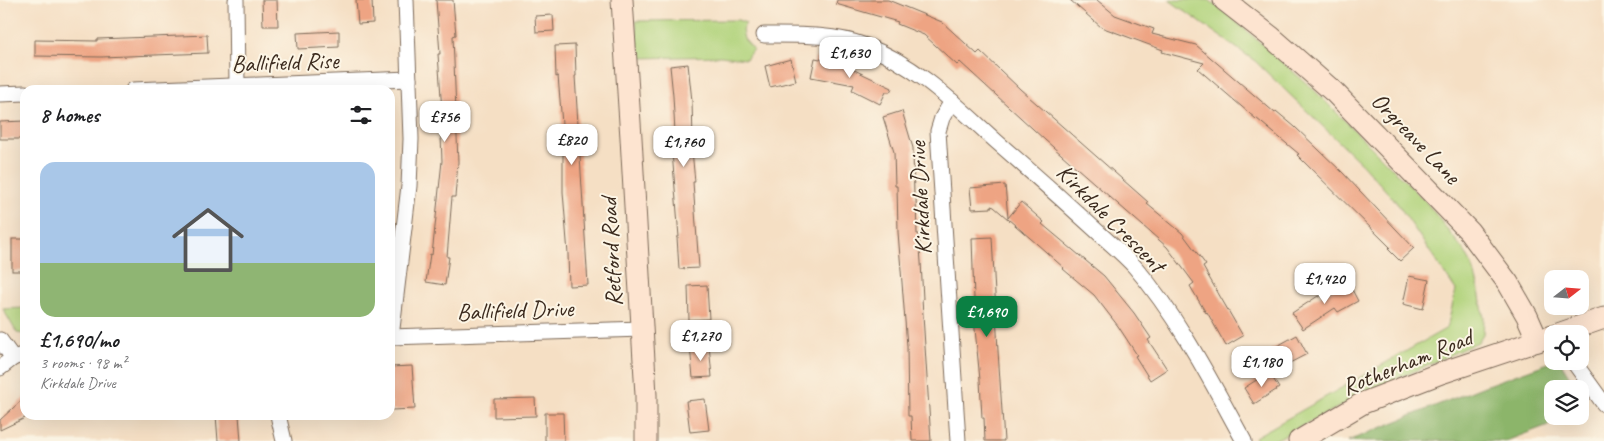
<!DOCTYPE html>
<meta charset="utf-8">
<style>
body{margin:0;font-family:Caveat,sans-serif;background:#f2f2f2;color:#202124;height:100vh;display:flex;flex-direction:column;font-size:19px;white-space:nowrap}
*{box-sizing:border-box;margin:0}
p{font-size:16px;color:#757577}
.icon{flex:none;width:28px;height:28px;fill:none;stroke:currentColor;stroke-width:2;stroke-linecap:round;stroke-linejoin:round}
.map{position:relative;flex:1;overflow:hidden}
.side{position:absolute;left:20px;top:85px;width:375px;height:335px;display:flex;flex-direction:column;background:#fff;border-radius:15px;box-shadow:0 5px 20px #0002}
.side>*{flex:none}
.needle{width:32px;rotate:73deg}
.fabs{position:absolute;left:1544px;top:270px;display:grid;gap:10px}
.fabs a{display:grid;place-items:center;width:45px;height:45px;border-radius:10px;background:#fff;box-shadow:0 5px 20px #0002;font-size:25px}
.price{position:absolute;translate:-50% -42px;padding:0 11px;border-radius:10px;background:#fff;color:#222;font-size:16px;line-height:32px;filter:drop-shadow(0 1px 2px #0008)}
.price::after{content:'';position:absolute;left:50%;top:30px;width:15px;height:11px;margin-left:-8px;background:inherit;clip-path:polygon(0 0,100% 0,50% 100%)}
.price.on{background:#0b8043;color:#fff}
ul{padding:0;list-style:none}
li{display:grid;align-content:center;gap:10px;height:265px;padding:0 20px}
li span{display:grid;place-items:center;height:155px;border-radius:15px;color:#555}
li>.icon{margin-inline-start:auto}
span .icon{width:90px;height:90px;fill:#fffc;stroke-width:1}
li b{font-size:21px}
h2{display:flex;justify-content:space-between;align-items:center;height:60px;padding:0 20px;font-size:21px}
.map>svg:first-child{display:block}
.green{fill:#b1d37b;stroke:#767e4c}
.forest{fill:#8cb56b;stroke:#647044}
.building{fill:#eea483}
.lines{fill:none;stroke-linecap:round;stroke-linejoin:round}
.street-casing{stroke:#7c6958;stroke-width:17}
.secondary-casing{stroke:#7c6958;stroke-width:23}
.street{stroke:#fff;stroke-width:15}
.secondary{stroke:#fde4d0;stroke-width:21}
.labels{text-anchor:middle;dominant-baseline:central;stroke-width:4;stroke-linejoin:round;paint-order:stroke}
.street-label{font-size:24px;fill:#3b2a1e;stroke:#fcf5e5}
</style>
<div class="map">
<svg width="1604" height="441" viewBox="0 0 1604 441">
<rect width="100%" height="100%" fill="#fcf5e5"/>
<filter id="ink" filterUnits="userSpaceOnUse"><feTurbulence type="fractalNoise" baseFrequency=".02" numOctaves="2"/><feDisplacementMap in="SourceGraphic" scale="10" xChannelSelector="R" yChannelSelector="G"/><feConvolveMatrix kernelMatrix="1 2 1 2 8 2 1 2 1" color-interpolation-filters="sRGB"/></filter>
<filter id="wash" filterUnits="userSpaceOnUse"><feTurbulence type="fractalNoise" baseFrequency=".0096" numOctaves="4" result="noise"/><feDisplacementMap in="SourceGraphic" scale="20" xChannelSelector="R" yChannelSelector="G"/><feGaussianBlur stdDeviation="1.12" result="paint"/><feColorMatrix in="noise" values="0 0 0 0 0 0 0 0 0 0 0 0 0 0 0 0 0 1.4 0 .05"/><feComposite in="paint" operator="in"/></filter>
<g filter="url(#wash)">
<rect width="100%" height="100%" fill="#f5dfc4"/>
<!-- green -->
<g class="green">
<polygon points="1169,0 1209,0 1233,19 1313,89 1426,202 1465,252 1472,265 1478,285 1484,318 1483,334 1478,342 1366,393 1273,441 1257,441 1255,437 1447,328 1456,290 1397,203 1363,165 1255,61"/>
<polygon points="738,20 746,23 742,30 744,39 753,49 746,59 721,56 639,58 636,21"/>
<polygon points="25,308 25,334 24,334 17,333 3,309"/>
</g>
<!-- forest -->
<polygon class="forest" points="1554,361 1560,361 1577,389 1552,389 1552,416 1572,416 1506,441 1348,441 1487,385"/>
<g id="blocks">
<!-- building -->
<g class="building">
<polygon points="262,0 277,0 278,26 263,26"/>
<polygon points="356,0 372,0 373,23 358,24"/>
<polygon points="436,0 453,0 456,35 453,36 458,162 455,197 452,197 447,257 449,257 445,285 426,282 430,254 432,255 442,161 440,111 442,111 438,54 440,54"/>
<polygon points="837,0 888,0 942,22 977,54 980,51 1020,89 1148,202 1147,204 1182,233 1206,265 1203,267 1243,336 1226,346 1207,312 1206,313 1190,286 1194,283 1167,247 1045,140 960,62 957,65 924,35 897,24 898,22 836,4"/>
<polygon points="1070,0 1097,0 1115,15 1154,29 1152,34 1196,45 1275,113 1276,111 1295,127 1342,172 1414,248 1400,261 1388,249 1390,247 1297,155 1299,154 1256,118 1256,119 1198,69 1204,63 1162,52 1163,50 1101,27"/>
<polygon points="553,15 554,31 536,32 535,16"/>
<polygon points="339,31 339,47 298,49 297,33"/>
<polygon points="207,35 208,53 101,57 35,56 35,40 97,41 97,39"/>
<polygon points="575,45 576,76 575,76 588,285 569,286 568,254 563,192 563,136 558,76 556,77 555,46"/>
<polygon points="815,58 846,64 846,66 892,88 890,92 886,92 880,104 852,90 854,85 811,77"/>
<polygon points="791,59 796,81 770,87 765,66"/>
<polygon points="688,64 692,101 693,140 691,140 695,182 693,182 699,268 679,269 677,237 679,237 672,152 676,151 673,96 670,66"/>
<polygon points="902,111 913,148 914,197 916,197 917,234 919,234 921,262 923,299 922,299 931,441 912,441 911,416 908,416 907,346 898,232 897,186 895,186 894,152 883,117"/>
<polygon points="25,121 25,139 0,139 0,122"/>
<polygon points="1005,185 1008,218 1021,202 1044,222 1042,224 1104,276 1134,313 1151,338 1148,340 1167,369 1150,380 1135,356 1137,355 1118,326 1094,295 1063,269 1064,268 1037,244 994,207 991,206 991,208 972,209 970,188"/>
<polygon points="992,237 998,351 1004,441 985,441 984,418 982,418 980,380 975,329 972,238"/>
<rect x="12" y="239" width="13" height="32"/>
<polygon points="1409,276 1429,280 1423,309 1403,304"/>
<polygon points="1348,282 1358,301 1338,312 1335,308 1303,329 1292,313 1318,296 1318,297"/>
<polygon points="707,285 709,319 689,320 688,286"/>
<polygon points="1297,335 1307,354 1280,368 1270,350"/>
<polygon points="709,345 712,377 693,378 690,346"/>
<polygon points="412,366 415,409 392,410 392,402 390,402 390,367"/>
<polygon points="1269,372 1279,388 1254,404 1244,388"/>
<polygon points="25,397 25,418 0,430 0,420"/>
<polygon points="535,398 536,416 494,417 494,399"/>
<polygon points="705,399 709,430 690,432 686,401"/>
<polygon points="545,413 563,413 564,441 545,441"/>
<polygon points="216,415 239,415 241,441 218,441"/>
</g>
</g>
</g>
<g filter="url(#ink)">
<use href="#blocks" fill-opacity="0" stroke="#7c6958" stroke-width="1"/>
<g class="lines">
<!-- street casing -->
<g class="street-casing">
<g id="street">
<polyline points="236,0 237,86"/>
<path d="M764 35C798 35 834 34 866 46 917 65 957 106 997 142 1035 175 1073 209 1110 243 1119 251 1128 259 1135 267 1179 318 1212 383 1244 441"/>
<polyline points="133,90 409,79"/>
<polyline points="0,94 25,93"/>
<polyline points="952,101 942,118 938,131 958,441"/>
<polyline points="390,337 642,329"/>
<polyline points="391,337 409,186 411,139 406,0"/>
<polyline points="0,340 13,358"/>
<polyline points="1573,361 1604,404"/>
<polyline points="0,368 13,358 25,354"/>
<polyline points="278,415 284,441"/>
</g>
</g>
<!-- secondary casing -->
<g class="secondary-casing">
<g id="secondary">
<polyline points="622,0 631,138 646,395 646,441"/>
<polyline points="1224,0 1270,36 1334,92 1469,231 1508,283 1527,316 1538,341"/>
<polyline points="1558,334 1604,318"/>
<polyline points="1299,441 1363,403 1441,373 1552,336"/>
</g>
</g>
<!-- street -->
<use href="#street" class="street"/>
<!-- secondary -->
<use href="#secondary" class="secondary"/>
</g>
</g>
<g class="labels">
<!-- street labels -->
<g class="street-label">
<text transform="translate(285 62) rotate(-2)">Ballifield Rise</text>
<text transform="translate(1416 138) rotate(46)">Orgreave Lane</text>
<text transform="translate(920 198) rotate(-93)">Kirkdale Drive</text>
<text transform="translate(1111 218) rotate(45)">Kirkdale Crescent</text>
<text transform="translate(611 252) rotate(-93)">Retford Road</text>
<text transform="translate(515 310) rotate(-2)">Ballifield Drive</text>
<text transform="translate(1407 362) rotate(-22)">Rotherham Road</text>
</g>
</g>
</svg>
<div class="fabs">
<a><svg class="needle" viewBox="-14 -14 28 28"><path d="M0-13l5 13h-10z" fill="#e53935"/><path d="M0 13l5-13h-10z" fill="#757577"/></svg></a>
<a><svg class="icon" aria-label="locate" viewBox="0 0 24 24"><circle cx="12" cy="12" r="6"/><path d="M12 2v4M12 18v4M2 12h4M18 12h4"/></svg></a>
<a><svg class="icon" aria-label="layers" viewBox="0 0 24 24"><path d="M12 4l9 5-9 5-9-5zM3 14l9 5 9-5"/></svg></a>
</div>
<b class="price" style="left:850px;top:79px">£1,630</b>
<b class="price" style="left:445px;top:143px">£756</b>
<b class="price" style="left:572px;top:166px">£820</b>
<b class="price" style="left:684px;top:168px">£1,760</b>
<b class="price" style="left:1325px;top:305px">£1,420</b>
<b class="price on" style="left:987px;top:338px">£1,690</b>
<b class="price" style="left:701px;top:362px">£1,270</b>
<b class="price" style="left:1262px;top:388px">£1,180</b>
<section class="side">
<h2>8 homes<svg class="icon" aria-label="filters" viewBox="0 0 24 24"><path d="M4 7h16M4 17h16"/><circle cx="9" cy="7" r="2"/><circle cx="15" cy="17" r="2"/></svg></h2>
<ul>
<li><span style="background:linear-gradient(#a9c7e8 65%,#8fb573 0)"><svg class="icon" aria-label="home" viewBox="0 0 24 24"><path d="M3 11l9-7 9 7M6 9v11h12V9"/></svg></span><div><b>£1,690/mo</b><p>3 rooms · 98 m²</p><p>Kirkdale Drive</p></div></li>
</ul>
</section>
</div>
